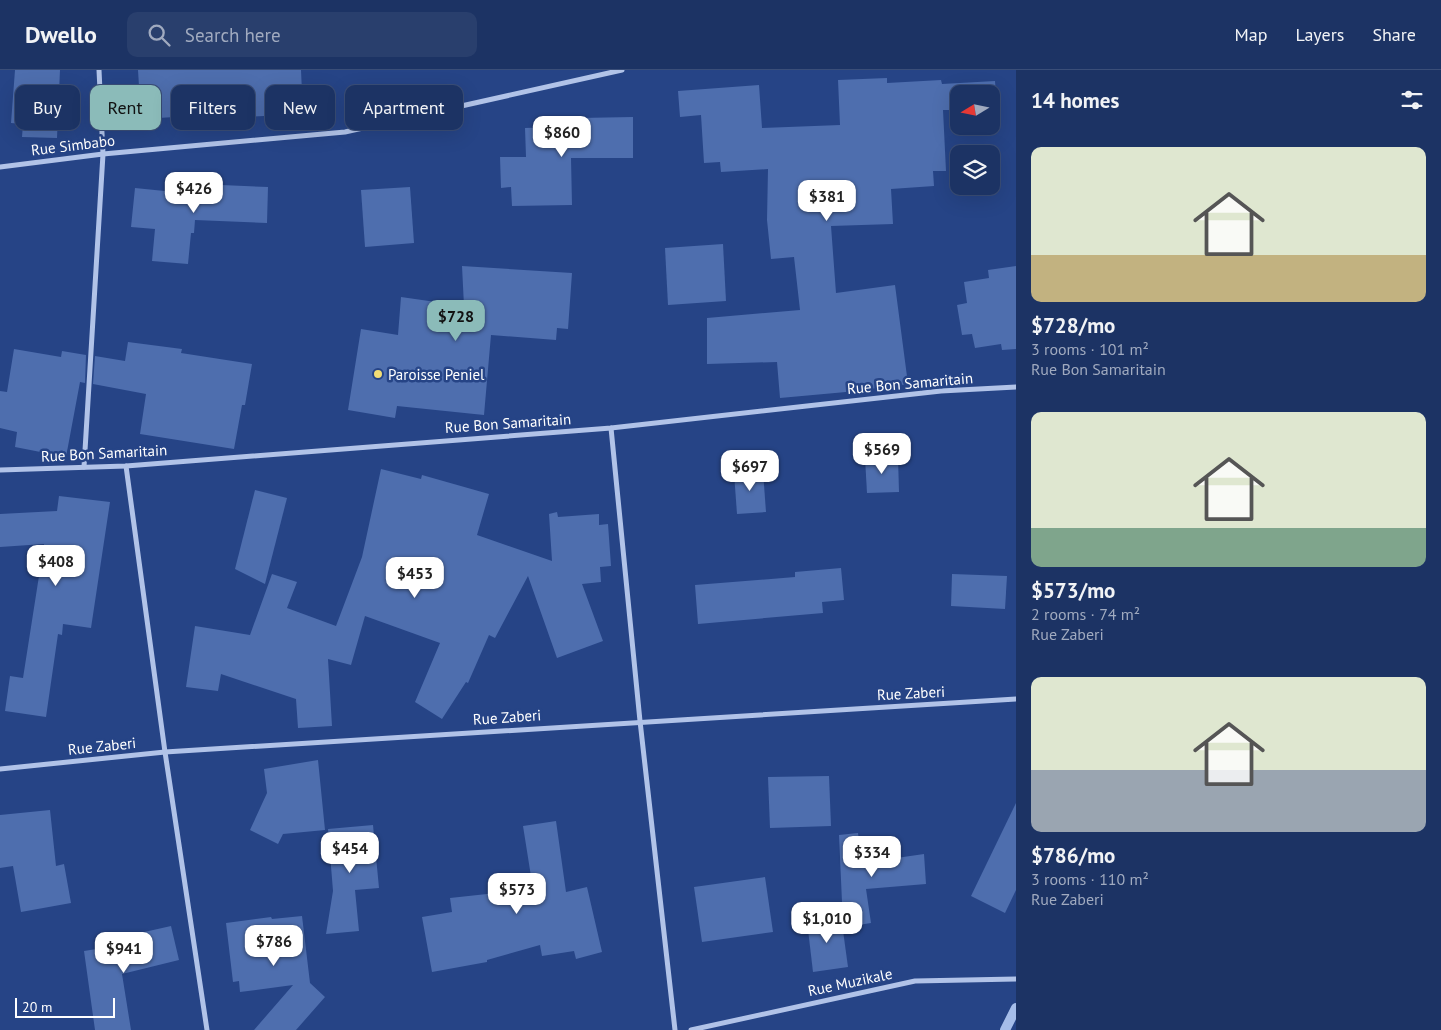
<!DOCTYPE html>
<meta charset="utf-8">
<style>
body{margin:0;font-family:"PT Sans",sans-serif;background:#293f6d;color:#f1f3f6;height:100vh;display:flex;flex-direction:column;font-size:19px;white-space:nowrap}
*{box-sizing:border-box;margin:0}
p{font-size:16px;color:#a0aabf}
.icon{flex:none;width:28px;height:28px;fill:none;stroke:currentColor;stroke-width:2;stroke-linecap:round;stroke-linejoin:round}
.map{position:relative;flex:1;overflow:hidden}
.drawer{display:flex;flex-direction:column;background:#1c3364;width:425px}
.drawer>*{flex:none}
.banner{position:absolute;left:15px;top:15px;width:475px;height:45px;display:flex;gap:10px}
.needle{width:32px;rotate:260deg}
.fabs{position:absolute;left:950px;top:15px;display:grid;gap:10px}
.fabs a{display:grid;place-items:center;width:50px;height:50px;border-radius:10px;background:#1c3364;box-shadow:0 5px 20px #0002,0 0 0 1px #3a4e78;font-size:25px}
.scale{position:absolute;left:15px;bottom:12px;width:100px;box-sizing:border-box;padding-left:5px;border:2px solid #fff;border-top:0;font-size:14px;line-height:18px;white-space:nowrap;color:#fff;-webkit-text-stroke:4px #264486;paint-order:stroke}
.price{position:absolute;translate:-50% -42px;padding:0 11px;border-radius:10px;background:#fff;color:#222;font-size:16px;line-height:32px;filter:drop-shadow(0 1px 2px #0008)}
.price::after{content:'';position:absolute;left:50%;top:30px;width:15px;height:11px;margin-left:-8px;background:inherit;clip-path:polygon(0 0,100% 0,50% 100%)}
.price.on{background:#8bbbb9;color:#111}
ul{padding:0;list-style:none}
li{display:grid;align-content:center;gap:10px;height:265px;padding:0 15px}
li span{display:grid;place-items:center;height:155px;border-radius:10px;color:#555}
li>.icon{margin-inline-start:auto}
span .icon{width:90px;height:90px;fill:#fffc;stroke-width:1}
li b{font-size:21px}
h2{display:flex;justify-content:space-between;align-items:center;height:60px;padding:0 15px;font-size:21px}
.tag{padding:0 18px;border-radius:10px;background:#1c3364;box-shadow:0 5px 20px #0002,0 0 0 1px #3a4e78;font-size:18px;line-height:45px}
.tag.on{background:#8bbbb9;color:#111}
header{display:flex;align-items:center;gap:30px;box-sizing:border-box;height:70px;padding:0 25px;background:#1c3364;border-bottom:1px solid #3a4e78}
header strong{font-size:24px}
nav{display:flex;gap:28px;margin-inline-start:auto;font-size:18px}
.search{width:350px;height:45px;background:#293f6d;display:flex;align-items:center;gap:12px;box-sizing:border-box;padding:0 18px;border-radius:10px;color:#a0aabf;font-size:19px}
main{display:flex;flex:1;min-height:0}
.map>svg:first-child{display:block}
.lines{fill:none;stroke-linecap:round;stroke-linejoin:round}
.stream{stroke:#a5bde9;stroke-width:10}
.building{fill:#4e6eae}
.street{stroke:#b1c3e8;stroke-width:5}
.poi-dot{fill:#f2dd75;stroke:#264486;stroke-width:2}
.labels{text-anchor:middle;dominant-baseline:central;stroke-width:5;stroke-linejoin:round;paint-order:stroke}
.street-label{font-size:15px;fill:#fff;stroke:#264486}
.poi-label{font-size:15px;fill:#fff;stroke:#264486;text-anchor:start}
</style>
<header>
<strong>Dwello</strong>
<div class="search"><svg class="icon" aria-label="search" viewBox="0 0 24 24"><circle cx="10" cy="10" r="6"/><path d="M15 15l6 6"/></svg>Search here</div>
<nav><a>Map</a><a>Layers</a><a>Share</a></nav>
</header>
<main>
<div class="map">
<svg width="1016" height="960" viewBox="0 0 1016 960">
<rect width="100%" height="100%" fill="#264486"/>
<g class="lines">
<!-- stream -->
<polyline class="stream" points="1005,960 1016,938"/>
</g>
<!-- building -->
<g class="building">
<polygon points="15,0 60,0 57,68 22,67 23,54 11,53"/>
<polygon points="138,0 301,0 303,44 225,48 226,44 141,49"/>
<polygon points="887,8 887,13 941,10 942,14 995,11 997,38 991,38 991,24 959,24 959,40 943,40 946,101 933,101 934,116 891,119 893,154 831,156 836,223 895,215 908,314 846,322 780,328 777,292 707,294 707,248 800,240 794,187 771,189 767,150 768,99 721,102 720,92 704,93 701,45 680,47 678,21 759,15 762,58 840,55 838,10"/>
<polygon points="633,47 633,88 571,88 572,135 512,136 511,117 501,118 500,87 526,87 525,58 579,56 579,48"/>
<polygon points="198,114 268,117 267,153 195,150 194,163 191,163 188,194 152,191 155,159 131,157 135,118 194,124"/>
<polygon points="410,117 414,173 365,177 361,120"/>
<polygon points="723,174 726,231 668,235 665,178"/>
<polygon points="462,196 572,203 568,259 557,258 556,270 491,265 484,345 397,336 395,348 348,340 361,259 398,265 401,227 464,236"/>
<polygon points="1016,196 1016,279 1002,280 1001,274 975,278 972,264 962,265 957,235 967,233 964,212 989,208 988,200"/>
<polygon points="128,272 182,279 181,283 252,294 245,335 242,335 234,379 140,364 146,324 93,314 95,286 125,291"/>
<polygon points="14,279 61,287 62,281 86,285 85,313 80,312 66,387 15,377 17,362 0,358 0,321 7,322"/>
<polygon points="898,387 899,422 867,423 865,388"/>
<polygon points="381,399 421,409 422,405 489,424 477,465 552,491 549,444 557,442 558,447 599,444 599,455 608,454 611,496 600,497 601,512 582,514 603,571 557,588 528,506 495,568 489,565 468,613 466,612 442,649 415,632 440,573 365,546 351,595 328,589 332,656 298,658 296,629 221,604 218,621 186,617 195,556 250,565 272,504 297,512 287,538 336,556 362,487"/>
<polygon points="763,401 766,442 737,444 734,403"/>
<polygon points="255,420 287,428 265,514 235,499"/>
<polygon points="59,426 110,432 91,558 63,554 62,565 58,564 46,647 5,641 10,606 23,608 44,474 0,477 0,444 57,441"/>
<polygon points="841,498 844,530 822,532 823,543 698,554 695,515 795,507 795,502"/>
<polygon points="952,504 1007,506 1005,539 951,536"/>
<polygon points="318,690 325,760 283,764 278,774 250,760 267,723 264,699"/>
<polygon points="829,706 831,756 770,758 768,707"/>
<polygon points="1016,733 1016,820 1005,843 971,826"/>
<polygon points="50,740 56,796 64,794 71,833 21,842 13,796 0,798 0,745"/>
<polygon points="556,751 566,822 587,817 602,882 576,889 574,881 542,886 540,875 487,890 487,892 432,902 422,847 452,842 450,828 533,819 523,756"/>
<polygon points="373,755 379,818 355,820 359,861 326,864 333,821 328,759"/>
<polygon points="858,763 862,793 924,784 926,814 866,819 871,853 846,857 842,832 839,765"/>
<polygon points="765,807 773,862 702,872 694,817"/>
<polygon points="302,846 310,913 325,927 296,960 254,960 293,915 240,922 239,911 233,912 226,853 271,847 272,849"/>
<polygon points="841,846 848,897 813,902 807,851"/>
<polygon points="171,856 179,890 122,904 131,960 95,960 84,881 134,873 131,865"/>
</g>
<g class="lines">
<!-- street -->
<g class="street">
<polyline points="0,97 103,84 345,62 622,0"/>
<polyline points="611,358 640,651 675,960"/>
<polyline points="126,396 165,682 207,960"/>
<polyline points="84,397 103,84 99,0"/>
<polyline points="0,400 126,396 611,358 941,321 1016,317"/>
<polyline points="0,699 165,682 1016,629"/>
<polyline points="691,960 915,911 1016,909"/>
</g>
</g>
<!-- markers -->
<circle class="poi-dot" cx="378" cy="304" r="5"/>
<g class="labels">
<!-- street labels -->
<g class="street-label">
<text transform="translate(73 75) rotate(-7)">Rue Simbabo</text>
<text transform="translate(910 313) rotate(-5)">Rue Bon Samaritain</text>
<text transform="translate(508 353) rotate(-4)">Rue Bon Samaritain</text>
<text transform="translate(104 383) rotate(-3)">Rue Bon Samaritain</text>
<text transform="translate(911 623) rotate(-3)">Rue Zaberi</text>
<text transform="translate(507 647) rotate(-4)">Rue Zaberi</text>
<text transform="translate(102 676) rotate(-6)">Rue Zaberi</text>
<text transform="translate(850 912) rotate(-12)">Rue Muzikale</text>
</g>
<!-- poi labels -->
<g class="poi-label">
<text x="388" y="304">Paroisse Peniel</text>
</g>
</g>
</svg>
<div class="fabs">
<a><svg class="needle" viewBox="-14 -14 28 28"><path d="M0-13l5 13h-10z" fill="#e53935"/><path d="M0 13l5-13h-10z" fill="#a0aabf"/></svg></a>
<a><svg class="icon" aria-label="layers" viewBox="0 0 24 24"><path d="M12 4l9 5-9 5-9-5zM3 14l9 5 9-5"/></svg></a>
</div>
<div class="scale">20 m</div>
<b class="price" style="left:562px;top:88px">$860</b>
<b class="price" style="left:194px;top:144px">$426</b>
<b class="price" style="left:827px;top:152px">$381</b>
<b class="price on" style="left:456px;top:272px">$728</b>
<b class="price" style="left:882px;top:405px">$569</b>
<b class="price" style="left:750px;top:422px">$697</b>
<b class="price" style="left:56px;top:517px">$408</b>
<b class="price" style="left:415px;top:529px">$453</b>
<b class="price" style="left:350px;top:804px">$454</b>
<b class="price" style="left:872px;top:808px">$334</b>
<b class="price" style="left:517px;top:845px">$573</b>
<b class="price" style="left:827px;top:874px">$1,010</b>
<b class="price" style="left:274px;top:897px">$786</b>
<b class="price" style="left:124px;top:904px">$941</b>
<div class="banner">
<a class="tag">Buy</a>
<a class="tag on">Rent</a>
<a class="tag">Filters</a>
<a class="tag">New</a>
<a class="tag">Apartment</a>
</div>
</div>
<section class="drawer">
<h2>14 homes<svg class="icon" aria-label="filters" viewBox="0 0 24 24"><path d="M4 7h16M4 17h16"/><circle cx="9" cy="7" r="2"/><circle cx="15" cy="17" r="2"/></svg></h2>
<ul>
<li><span style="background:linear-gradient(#dfe7d0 70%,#c2b280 0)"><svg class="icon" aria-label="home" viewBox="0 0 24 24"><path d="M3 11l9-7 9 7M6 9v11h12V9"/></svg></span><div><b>$728/mo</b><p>3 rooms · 101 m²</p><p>Rue Bon Samaritain</p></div></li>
<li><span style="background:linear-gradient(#dfe7d0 75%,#7fa58c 0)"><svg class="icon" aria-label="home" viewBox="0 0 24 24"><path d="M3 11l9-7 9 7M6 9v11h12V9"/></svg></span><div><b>$573/mo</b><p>2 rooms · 74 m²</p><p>Rue Zaberi</p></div></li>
<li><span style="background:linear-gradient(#dfe7d0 60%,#9aa5b1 0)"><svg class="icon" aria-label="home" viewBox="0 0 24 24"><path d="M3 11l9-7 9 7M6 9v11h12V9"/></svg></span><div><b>$786/mo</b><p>3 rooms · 110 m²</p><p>Rue Zaberi</p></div></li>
</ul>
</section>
</main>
